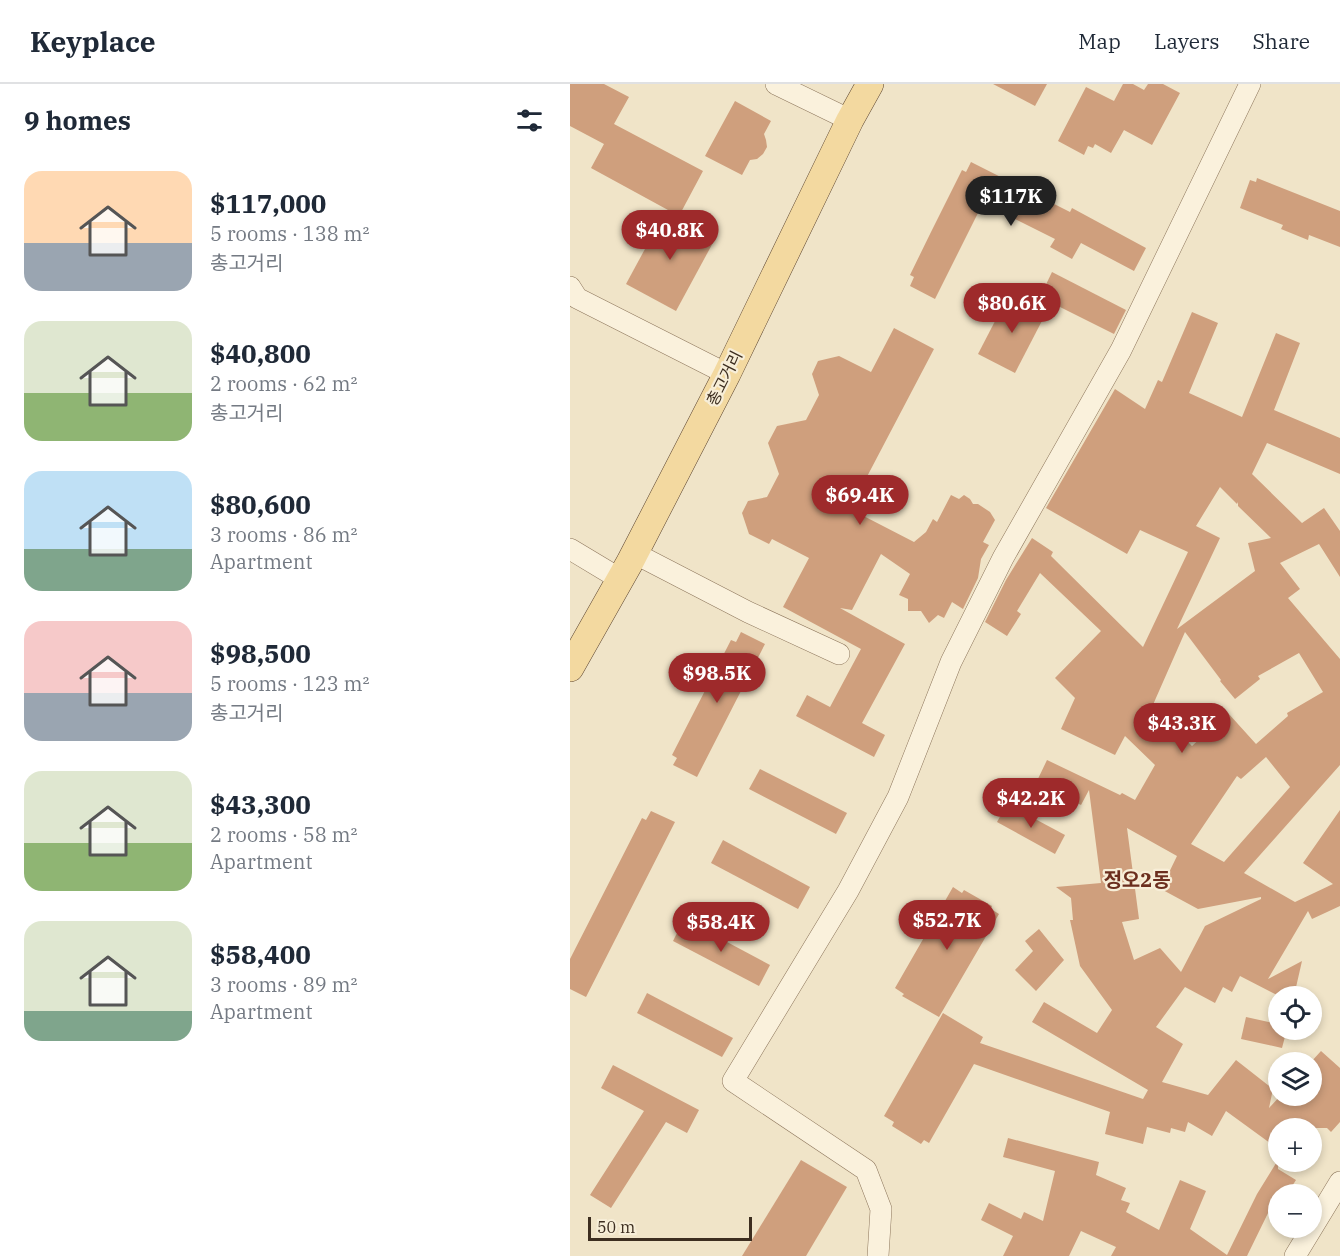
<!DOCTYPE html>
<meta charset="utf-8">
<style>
body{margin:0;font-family:"IBM Plex Serif","Noto Sans KR",serif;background:#f2f2f3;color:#1f2937;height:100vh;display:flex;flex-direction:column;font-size:22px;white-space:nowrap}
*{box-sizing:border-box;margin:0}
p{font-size:20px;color:#747a83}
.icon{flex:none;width:33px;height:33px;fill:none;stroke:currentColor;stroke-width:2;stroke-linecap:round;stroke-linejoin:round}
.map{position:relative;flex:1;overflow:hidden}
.sheet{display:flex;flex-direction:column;background:#fff;width:570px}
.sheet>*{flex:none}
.buttons{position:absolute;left:698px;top:902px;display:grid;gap:12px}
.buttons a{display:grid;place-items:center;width:54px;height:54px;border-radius:50%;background:#fff;box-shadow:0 3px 9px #0003;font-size:30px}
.scale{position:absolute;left:18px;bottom:15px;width:164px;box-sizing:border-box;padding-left:6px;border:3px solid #3d2e20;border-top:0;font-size:16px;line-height:21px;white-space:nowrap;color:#3d2e20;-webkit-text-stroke:4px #f7eed8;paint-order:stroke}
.price{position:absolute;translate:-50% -51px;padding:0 14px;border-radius:21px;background:#9e2a2b;color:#fff;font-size:20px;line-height:39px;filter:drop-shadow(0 2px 3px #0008)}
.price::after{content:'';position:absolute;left:50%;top:36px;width:18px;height:14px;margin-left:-9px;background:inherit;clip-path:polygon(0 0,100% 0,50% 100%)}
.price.selected{background:#222;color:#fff}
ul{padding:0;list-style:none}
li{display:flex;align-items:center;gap:18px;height:150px;padding:0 24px}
li span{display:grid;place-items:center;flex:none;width:168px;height:120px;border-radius:18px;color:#555}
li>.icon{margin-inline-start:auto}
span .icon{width:72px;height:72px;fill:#fffc;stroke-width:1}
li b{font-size:26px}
h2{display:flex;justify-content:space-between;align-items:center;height:72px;padding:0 24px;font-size:26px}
header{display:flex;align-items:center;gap:36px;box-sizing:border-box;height:84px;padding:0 30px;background:#fff;border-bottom:2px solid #e0e1e3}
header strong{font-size:28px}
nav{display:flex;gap:33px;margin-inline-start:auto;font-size:21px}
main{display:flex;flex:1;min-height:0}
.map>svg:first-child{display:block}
.building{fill:#cf9f7d;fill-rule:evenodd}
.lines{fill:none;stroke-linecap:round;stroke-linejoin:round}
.minor-casing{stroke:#8d765c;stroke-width:22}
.major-casing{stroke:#5b4430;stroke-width:28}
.minor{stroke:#faf1dc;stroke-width:21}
.major{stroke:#f3d9a0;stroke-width:27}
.labels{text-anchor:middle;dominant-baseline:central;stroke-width:4.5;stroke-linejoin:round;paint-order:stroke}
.street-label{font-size:16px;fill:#3d2e20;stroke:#f7eed8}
.quarter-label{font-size:20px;font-weight:bold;fill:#6b2e1e;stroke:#f7eed8}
</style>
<header>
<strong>Keyplace</strong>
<nav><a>Map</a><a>Layers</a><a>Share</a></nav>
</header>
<main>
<section class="sheet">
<h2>9 homes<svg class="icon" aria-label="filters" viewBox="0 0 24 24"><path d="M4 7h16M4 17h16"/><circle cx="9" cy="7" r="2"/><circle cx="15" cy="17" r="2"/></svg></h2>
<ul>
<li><span style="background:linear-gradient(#ffd9b3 60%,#9aa5b1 0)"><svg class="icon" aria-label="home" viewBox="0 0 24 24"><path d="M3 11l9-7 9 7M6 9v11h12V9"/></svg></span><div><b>$117,000</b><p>5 rooms · 138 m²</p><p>총고거리</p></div></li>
<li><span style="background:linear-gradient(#dfe7d0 60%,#8fb573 0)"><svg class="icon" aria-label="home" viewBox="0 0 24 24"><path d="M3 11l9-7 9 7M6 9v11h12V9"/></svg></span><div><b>$40,800</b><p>2 rooms · 62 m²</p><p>총고거리</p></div></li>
<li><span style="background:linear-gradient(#bfe0f5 65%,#7fa58c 0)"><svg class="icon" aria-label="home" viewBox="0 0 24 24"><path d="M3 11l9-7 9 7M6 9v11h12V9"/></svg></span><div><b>$80,600</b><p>3 rooms · 86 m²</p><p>Apartment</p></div></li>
<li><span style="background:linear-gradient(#f6c9c9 60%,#9aa5b1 0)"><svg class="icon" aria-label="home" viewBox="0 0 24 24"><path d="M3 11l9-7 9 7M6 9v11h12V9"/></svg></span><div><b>$98,500</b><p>5 rooms · 123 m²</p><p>총고거리</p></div></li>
<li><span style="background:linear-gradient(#dfe7d0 60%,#8fb573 0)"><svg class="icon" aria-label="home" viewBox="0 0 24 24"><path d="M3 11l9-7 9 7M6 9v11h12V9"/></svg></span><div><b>$43,300</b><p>2 rooms · 58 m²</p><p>Apartment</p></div></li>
<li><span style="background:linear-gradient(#dfe7d0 75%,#7fa58c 0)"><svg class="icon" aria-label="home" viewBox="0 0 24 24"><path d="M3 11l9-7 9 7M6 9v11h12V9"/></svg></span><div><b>$58,400</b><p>3 rooms · 89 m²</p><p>Apartment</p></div></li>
</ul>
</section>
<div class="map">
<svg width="770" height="1172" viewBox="0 0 770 1172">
<rect width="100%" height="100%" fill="#f0e4c8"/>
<!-- building -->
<g class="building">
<polygon points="0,0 34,0 59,13 44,40 133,87 109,132 21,84 34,60 0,42"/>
<polygon points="423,0 477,0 465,22"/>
<polygon points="553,0 563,0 574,6 578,0 593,0 610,9 582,61 554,46 541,69 525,60 523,64 518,62 514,71 488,57 516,3 544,17"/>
<polygon points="165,17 201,37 194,50 196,56 197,63 193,70 187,75 180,76 172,91 135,72"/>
<polygon points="401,78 500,128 502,124 576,164 564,187 511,159 502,175 480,163 485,155 413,119 365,215 340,202 344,193 340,191 361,148 392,86 396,88"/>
<polygon points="687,94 770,127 770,163 739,151 738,156 711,145 713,141 670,124 680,96 686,98"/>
<polygon points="95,128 145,155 106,227 56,200"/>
<polygon points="482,188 556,226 544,250 470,213"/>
<polygon points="438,212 475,231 445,289 408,270"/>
<path d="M622 228 648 239 619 309 672 333 706 249 730 259 704 326 770 354V390L697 359 682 390 732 439 754 424 770 447V493L749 460 710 479 730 505 718 514 770 575V681L674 789 725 818 763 800 733 779 770 726V822L742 835 738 827 698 895 732 877 724 912H709L670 892 662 908 653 903 645 919 615 903 586 943 613 960 592 998 638 1011 666 976 703 1005 699 1024 711 1011H741V978L751 967 770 984V1038L761 1048 757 1044H708V1065L656 1027 642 1052 618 1038 615 1048 601 1044 600 1049 577 1043 573 1060 535 1050 540 1028 404 980 359 1059 354 1056 351 1060 322 1042 324 1038 314 1032 373 929 413 953 410 959 573 1015 578 1006 462 938 474 918 527 949 542 926 510 882 500 836H503L501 814 486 803 531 799 519 706 511 721 466 699 477 676 550 711 552 709 565 716 585 681 555 652 545 671 491 645 505 614 485 594 531 547 470 489 447 527 451 530 437 552 415 538 436 496 462 454 483 468 481 472 573 563 618 468 570 446 557 470 476 424 545 305 575 325 588 296 592 298ZM650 403 667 420 668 418V422L701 454 678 459 685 487 607 545 650 454 626 442ZM615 548 651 596 650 597 665 615 690 595 688 592 729 569 753 608 717 629 718 632 686 660 658 629 622 662 582 623ZM696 673 720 703 654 778 621 760 667 692 671 695ZM557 744 607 772 591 805 628 825 691 813V815L635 842 611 888 590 864 564 876 552 838 569 835Z"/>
<polygon points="324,244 364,265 280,425 344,458 356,448 363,435 367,438 381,411 389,415 394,411 400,415 403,420 408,420 420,428 425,436 413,458 419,461 411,475 408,494 393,525 382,518 374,534 368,531 359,539 351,527 338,527 338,515 329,511 340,490 311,470 282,526 270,524 335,560 292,639 315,651 304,673 226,632 237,611 260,623 291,565 213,523 239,474 202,455 199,460 179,450 172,429 178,417 197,413 209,390 198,359 207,342 236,336 249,311 242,290 248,277 269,272 301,288"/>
<polygon points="171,548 195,560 127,693 103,681 107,674 102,671 161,556 166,558"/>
<polygon points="190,685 277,729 266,750 179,705"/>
<polygon points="437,720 495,751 485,770 427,738"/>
<polygon points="81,727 105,738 16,913 0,905 0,875 72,734 76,736"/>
<polygon points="153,756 240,803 228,825 141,779"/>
<polygon points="383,803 392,809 394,806 422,822 421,825 429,830 369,933 332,912 334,910 325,904"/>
<polygon points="114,835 200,881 189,902 103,857"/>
<polygon points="469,845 494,876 466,907 445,886 463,867 455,857"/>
<polygon points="77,909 163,954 152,973 67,929"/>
<polygon points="676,933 708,940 708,945 717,945 712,964 671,955"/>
<polygon points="43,981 129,1026 117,1049 96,1038 41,1124 20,1111 74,1027 31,1004"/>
<polygon points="438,1054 529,1078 526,1091 556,1104 551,1116 560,1119 556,1128 589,1146 610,1096 636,1107 620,1145 657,1171 687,1110 708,1076 708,1085 726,1096 717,1110 708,1110 708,1130 700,1125 677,1172 541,1172 546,1163 511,1147 499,1172 433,1172 443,1152 411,1136 419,1119 451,1135 454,1128 473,1137 485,1087 433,1073"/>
<polygon points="231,1076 277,1103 236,1172 172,1172"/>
</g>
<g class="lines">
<!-- minor casing -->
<g class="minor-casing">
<g id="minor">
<polyline points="206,0 280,36"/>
<polyline points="0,203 7,214 157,290"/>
<polyline points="0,465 50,495"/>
<polyline points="64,469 178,528 269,570"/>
<polyline points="308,1172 311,1125 296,1086 163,997 278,807 328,713 381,578 433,474 551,266 680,0"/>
<polyline points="725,1172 770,1098"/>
</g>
</g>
<!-- major casing -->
<g class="major-casing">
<polyline id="major" points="0,584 60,478 157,290 280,36 300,0"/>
</g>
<!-- minor -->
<use href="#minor" class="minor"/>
<!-- major -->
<use href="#major" class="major"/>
</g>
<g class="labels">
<!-- street labels -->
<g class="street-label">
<text transform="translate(154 294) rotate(-63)">총고거리</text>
</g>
<!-- quarter labels -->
<g class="quarter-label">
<text x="567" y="795">정오2동</text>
</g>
</g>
</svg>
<div class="buttons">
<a><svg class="icon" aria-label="locate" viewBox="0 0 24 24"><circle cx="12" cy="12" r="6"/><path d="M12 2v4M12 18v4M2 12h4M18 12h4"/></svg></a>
<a><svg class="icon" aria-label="layers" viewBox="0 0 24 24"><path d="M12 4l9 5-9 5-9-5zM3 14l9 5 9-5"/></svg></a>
<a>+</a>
<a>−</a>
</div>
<div class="scale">50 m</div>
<b class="price selected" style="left:441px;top:143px">$117K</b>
<b class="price" style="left:100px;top:177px">$40.8K</b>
<b class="price" style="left:442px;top:250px">$80.6K</b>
<b class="price" style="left:290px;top:442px">$69.4K</b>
<b class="price" style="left:147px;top:620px">$98.5K</b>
<b class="price" style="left:612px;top:670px">$43.3K</b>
<b class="price" style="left:461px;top:745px">$42.2K</b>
<b class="price" style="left:377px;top:867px">$52.7K</b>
<b class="price" style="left:151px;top:869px">$58.4K</b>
</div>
</main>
